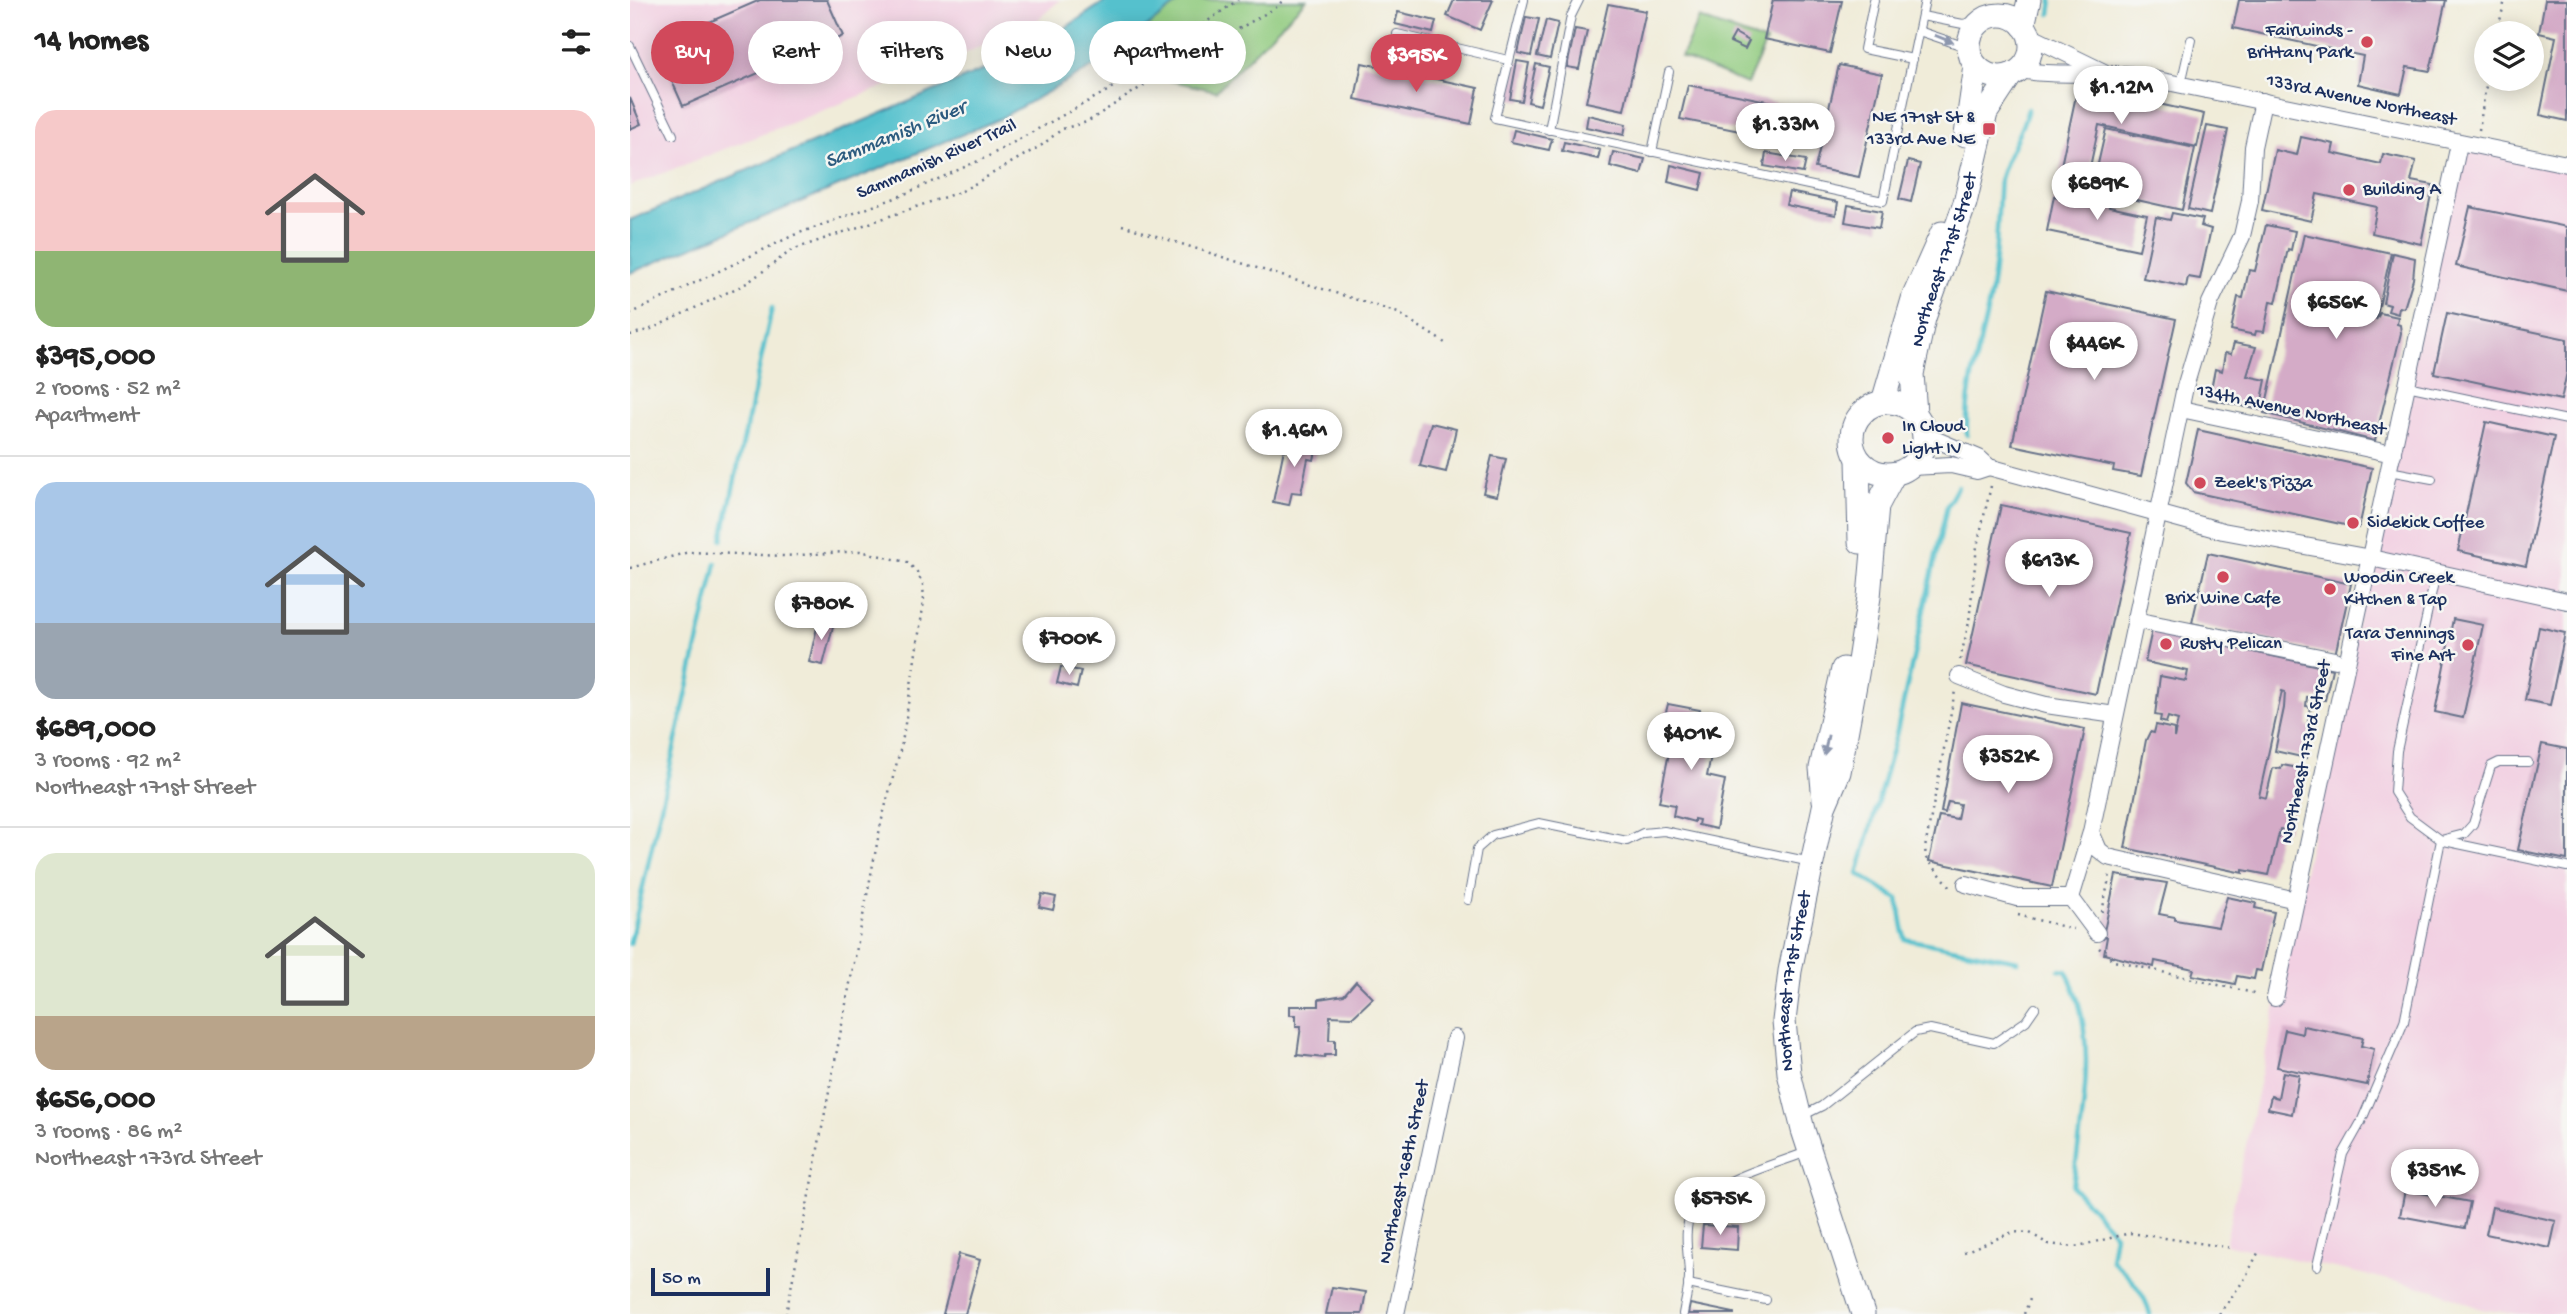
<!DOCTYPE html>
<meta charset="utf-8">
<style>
body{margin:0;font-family:"Gochi Hand",sans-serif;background:#f2f2f2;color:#222;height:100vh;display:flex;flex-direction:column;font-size:26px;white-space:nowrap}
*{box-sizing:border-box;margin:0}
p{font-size:23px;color:#767676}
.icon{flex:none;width:38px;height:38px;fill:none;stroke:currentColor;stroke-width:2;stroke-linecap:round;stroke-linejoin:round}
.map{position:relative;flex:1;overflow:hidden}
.panel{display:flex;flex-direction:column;background:#fff;width:630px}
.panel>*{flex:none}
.guide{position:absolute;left:21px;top:21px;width:665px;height:63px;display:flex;gap:14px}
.fabs{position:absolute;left:1844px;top:21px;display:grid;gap:14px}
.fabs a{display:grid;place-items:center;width:70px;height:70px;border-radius:50%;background:#fff;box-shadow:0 4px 18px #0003;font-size:35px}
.scale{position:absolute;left:21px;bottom:18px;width:119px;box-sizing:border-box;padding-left:7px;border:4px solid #1b2f5e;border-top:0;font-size:19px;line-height:24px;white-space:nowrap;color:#1b2f5e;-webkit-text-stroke:5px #f6f6f2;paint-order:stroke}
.price{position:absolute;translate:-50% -60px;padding:0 16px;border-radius:24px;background:#fff;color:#222;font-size:23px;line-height:46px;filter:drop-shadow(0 2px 4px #0008)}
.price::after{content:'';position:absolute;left:50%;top:42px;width:21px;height:16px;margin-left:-10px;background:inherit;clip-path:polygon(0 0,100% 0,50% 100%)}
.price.current{background:#d1495b;color:#fff}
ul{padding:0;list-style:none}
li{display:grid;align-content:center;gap:14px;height:371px;padding:0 35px}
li+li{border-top:2px solid #e0e0e0}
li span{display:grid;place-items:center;height:217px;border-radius:21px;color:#555}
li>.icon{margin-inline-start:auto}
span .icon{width:126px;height:126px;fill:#fffc;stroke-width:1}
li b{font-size:30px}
h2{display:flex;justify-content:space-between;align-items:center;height:84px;padding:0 35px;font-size:30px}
.pill{padding:0 24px;border-radius:32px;background:#fff;box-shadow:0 4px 18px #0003;font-size:24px;line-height:63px}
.pill.current{background:#d1495b;color:#fff}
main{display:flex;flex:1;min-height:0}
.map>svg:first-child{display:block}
.built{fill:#f2d0e2}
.green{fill:#91cb7f;stroke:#567d6e;stroke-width:2}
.water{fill:#55c1cd;stroke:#387896;stroke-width:2}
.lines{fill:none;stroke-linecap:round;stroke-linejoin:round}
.stream{stroke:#55c1cd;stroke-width:4.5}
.building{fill:#d4abc7}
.lane-casing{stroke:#667189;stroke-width:10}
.street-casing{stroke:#667189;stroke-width:18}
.secondary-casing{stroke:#667189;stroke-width:25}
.path{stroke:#667189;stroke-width:2.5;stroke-dasharray:2 5;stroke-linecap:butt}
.lane{stroke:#fff;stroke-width:8}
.street{stroke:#fff;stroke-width:16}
.secondary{stroke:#fff;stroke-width:23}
.oneway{fill:#8d97ae}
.poi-dot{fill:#d1495b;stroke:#f6f6f2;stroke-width:2.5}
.labels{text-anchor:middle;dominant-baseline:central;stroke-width:5;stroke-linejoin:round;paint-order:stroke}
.poi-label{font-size:19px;fill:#1b2f5e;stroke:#f6f6f2;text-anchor:start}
.street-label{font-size:19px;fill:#1b2f5e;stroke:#f6f6f2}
.water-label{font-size:21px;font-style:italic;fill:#2c5b7f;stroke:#f6f6f2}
</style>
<main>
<section class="panel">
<h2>14 homes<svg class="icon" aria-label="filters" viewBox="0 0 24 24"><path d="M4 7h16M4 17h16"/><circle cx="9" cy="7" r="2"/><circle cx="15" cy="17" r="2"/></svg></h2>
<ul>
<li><span style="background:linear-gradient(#f6c9c9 65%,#8fb573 0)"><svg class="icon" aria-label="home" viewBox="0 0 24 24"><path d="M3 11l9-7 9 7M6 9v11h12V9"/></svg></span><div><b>$395,000</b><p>2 rooms · 52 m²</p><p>Apartment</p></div></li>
<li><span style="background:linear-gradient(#a9c7e8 65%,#9aa5b1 0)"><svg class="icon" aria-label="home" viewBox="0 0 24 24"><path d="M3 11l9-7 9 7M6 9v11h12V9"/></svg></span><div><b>$689,000</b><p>3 rooms · 92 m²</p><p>Northeast 171st Street</p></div></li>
<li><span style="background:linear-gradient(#dfe7d0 75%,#b9a48a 0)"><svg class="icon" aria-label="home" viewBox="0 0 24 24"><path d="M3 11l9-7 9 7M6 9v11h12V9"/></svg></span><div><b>$656,000</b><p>3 rooms · 86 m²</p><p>Northeast 173rd Street</p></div></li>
</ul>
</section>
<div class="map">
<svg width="1937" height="1314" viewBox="0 0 1937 1314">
<rect width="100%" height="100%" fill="#f6f6f2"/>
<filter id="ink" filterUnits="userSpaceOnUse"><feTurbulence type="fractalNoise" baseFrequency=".0143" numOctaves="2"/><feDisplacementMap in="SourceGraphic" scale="14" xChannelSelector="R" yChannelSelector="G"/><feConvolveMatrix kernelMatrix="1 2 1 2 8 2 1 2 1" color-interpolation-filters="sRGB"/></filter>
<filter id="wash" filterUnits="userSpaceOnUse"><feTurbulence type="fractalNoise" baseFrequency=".00686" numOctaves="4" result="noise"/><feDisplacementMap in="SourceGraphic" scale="28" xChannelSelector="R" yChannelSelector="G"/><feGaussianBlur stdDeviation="1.57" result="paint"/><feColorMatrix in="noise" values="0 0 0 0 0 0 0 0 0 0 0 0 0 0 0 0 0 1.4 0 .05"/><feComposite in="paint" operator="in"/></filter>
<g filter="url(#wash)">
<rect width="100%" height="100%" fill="#f0ecd9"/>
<!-- built -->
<g class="built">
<polygon points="0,0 430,0 403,24 289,73 0,186"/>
<polygon points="1829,144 1937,164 1937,1314 1888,1314 1851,1309 1805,1290 1595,1244"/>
</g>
<!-- green -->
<g class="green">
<polygon points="552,0 676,0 586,91 468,64"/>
<polygon points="1069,18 1136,42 1117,84 1051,57"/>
</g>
<!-- water -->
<polygon class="water" points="477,0 552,0 468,64 369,119 0,273 0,220 405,48"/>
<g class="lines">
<!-- stream -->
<g class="stream">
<polyline points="1420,14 1422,0"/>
<path d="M1337 435C1335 388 1350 348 1359 302 1367 262 1367 219 1370 178 1377 154 1391 134 1398 109"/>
<polyline points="1328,486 1317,506 1266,735 1228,874 1268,899 1275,939 1388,961"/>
<polyline points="92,540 142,308"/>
<polyline points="0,944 86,563"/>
<path d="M1429 970 1436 971C1471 1036 1451 1117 1443 1187L1485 1234 1481 1259C1497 1274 1515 1292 1520 1314"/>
</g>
</g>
<g id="blocks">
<!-- building -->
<g class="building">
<polygon points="130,0 197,0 213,36 53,106 26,45"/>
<polygon points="824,0 863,0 850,30 817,16"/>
<polygon points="1143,0 1212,1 1200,53 1134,39"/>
<polygon points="1609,0 1816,0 1800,71 1777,67 1771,94 1728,84 1733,56 1603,28"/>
<polygon points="1915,0 1937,0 1937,121 1910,115 1926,37 1909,33"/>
<polygon points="978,4 1016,11 994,110 956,102"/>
<polygon points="768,12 806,21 803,33 765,24"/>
<polygon points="896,17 909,19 901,56 888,53"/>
<polygon points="916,20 928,23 920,59 907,56"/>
<polygon points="945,29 957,31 949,69 937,67"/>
<polygon points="1105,33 1119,41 1115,49 1100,42"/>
<polygon points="775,44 813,53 810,66 772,57"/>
<polygon points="887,61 899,63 892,101 880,99"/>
<polygon points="732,63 848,88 841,124 725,99"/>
<polygon points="906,64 919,67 910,105 898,102"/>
<polygon points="1209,65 1252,74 1229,177 1185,168"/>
<polygon points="1058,85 1171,108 1164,142 1050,119"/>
<polygon points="1448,86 1574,114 1567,147 1469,125 1457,181 1429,175"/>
<polygon points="0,98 11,124 0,129"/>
<polygon points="958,115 996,124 994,135 956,127"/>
<polygon points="1577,126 1598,130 1580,214 1558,209"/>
<polygon points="1476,129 1565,148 1552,210 1462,190"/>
<polygon points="884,130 922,139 919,150 881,142"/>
<polygon points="1671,137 1704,144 1702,153 1751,164 1753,154 1786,161 1781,181 1803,185 1791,244 1742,233 1747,207 1687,194 1681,221 1632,210 1645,150 1667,155"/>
<polygon points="934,142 970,150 968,159 932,151"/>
<polygon points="983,152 1015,159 1011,174 980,166"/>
<polygon points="1136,153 1176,160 1173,173 1134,166"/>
<polygon points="1278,161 1290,164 1281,202 1269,199"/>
<polygon points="1041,165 1074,173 1070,190 1038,182"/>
<polygon points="1159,192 1208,202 1206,215 1156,205"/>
<polygon points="1459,195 1480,200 1479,207 1517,215 1509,250 1417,231 1424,196 1457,203"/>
<polygon points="1218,205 1252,211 1249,228 1215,222"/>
<polygon points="1840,207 1937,227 1937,291 1826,266"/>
<polygon points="1542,213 1573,219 1571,226 1581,229 1570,279 1558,277 1556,287 1513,278 1526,217 1540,220"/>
<polygon points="1636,225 1665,231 1661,250 1658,249 1646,303 1640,302 1634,332 1626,331 1625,335 1601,330 1608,297 1613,298 1619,270 1625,271"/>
<polygon points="1674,234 1761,253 1746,320 1750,313 1768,317 1767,324 1770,325 1771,333 1745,441 1634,413"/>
<polygon points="1763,253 1785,258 1783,279 1774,308 1769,307 1768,314 1758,311 1760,305 1753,303"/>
<polygon points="1416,291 1546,319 1511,476 1483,471 1484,466 1382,445"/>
<polygon points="1817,313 1937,339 1937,372 1931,400 1804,373"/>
<polygon points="1604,343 1626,347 1617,376 1636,380 1630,410 1579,399 1585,369 1592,371 1595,353 1601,354"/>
<polygon points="1856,422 1924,437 1896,566 1828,551"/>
<polygon points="801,423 826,429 816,472 790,466"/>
<polygon points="1568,430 1742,468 1729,528 1563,492 1556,483"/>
<polygon points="667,436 688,441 684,460 678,459 671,493 662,492 659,505 643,502 654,449 664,451"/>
<polygon points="862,456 876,459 867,496 853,493"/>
<polygon points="1371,505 1501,533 1466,694 1336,665"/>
<polygon points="1578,553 1721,584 1705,655 1562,623"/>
<polygon points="189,619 204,623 193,665 179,662"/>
<polygon points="1823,619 1853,625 1833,718 1805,712"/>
<polygon points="1909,627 1935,633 1920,705 1895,700"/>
<polygon points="1522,630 1702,669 1695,700 1677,697 1676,706 1681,707 1677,727 1683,728 1676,758 1645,751 1654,708 1655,692 1652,691 1629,796 1636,798 1643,768 1651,769 1652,765 1674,769 1667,802 1664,802 1657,830 1650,829 1639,875 1613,870 1613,873 1495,848 1516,740 1520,732 1524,733 1526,725 1544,729 1544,738 1548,720 1538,717 1536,723 1530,721 1531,716 1525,715 1530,676 1556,681 1558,671 1515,662"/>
<polygon points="431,667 451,671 447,688 427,683"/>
<polygon points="1331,703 1455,729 1422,887 1299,861 1309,816 1327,819 1330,804 1318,802 1315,813 1311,812"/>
<polygon points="1038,704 1070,710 1064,737 1084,741 1077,776 1095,780 1086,829 1068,825 1069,820 1064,819 1064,822 1043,816 1045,805 1029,802 1046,719 1035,716"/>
<polygon points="1912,744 1937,749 1937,860 1888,850"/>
<polygon points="1486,875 1537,883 1529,914 1545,917 1545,920 1588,927 1597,897 1626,903 1625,908 1644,912 1631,971 1626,970 1624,979 1607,976 1605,984 1562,975 1564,969 1525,961 1524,967 1474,954 1477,937 1473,936"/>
<polygon points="412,894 426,897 423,910 409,907"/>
<polygon points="726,981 743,998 723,1017 700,1016 699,1040 705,1040 705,1055 695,1055 694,1058 667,1055 671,1026 666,1026 666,1015 660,1015 660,1006 689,1006 689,999 714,995"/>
<polygon points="1673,1026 1733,1038 1731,1046 1744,1049 1737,1085 1647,1067 1655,1030 1672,1034"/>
<polygon points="1653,1072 1669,1075 1662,1114 1638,1109 1641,1096 1648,1098"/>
<polygon points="1775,1190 1840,1202 1835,1228 1770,1216"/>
<polygon points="1862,1207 1926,1221 1920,1248 1856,1234"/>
<polygon points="1073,1225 1108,1227 1107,1250 1071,1247"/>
<polygon points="329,1254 350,1260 335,1314 313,1314"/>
<polygon points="702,1287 736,1292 732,1314 696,1314"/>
<polygon points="1060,1304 1104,1313 1104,1314 1058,1314"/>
</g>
</g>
</g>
<g filter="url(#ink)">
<use href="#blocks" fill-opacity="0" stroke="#667189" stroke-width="2"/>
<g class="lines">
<!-- lane casing -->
<g class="lane-casing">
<g id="lane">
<polyline points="894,0 865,118 1253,201 1295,0"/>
<polyline points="1244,0 1234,49 1283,59"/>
<polyline points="1292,16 1333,24 1354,19"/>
<polyline points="1289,31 1339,48"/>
<polyline points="767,34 878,60"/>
<polyline points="0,46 43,135"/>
<polyline points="1551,84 1561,40"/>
<polyline points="919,130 941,16 949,0"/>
<polyline points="1022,152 1039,72"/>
<polyline points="1777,386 1937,420"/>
<polyline points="1759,471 1802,479"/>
<polyline points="1811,840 1834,834 1843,824 1861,766 1869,762 1898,762"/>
<polyline points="1814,841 1937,867"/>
<polyline points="838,900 847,849 863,835 909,823 997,841 1013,833 1034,831 1181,862"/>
<polyline points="1172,1116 1192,1106 1285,1032 1300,1029 1364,1043 1396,1021 1405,1008"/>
<polyline points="1687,1266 1713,1154 1731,1122 1774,1022 1811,840 1780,817 1764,792 1767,751 1806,573"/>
<polyline points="1058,1284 1136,1300"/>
<path d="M1053 1314C1055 1302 1059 1289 1059 1276 1059 1257 1052 1230 1062 1211 1079 1181 1147 1164 1177 1152"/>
</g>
</g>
<!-- street casing -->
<g class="street-casing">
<g id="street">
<polyline points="1398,35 1474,72"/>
<path d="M1389 70C1427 77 1465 71 1503 75L1937 164"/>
<polyline points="1633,101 1623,147 1620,201 1612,236 1580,303 1555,387 1461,832 1469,850 1478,857 1666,900"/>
<polyline points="1551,409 1763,454"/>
<polyline points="1295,435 1349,458 1359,467 1593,531 1741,558 1937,601"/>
<polyline points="1281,467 1321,465 1347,471 1359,467"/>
<polyline points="1505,620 1705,660"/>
<polyline points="1329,676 1374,694 1416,705 1485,715"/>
<polyline points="1336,884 1387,898 1441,898 1461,832"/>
<polyline points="1441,898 1467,933"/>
<polyline points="1645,998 1829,144"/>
<polyline points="766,1314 825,1038"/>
</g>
</g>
<!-- secondary casing -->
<g class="secondary-casing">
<g id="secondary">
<circle cx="1370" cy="46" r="31"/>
<polyline points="1393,26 1399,0"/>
<polyline points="1336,135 1346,66"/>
<circle cx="1258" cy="438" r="36"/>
<polyline points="1253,402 1284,296 1312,233"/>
<path id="s1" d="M1285 413 1282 374 1294 318 1335 203 1356 113 1381 75"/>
<polyline points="1228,459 1230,542"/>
<polyline points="1194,800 1191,768 1213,669"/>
<path id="s2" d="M1233 1314 1173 1130 1159 1073 1154 1021 1160 971 1182 863 1194 807 1209 772 1227 674 1239 597 1247 506 1264 474"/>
</g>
</g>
<!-- path -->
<g class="path">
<polyline points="1867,33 1875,0"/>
<polyline points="1849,130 1857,79"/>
<polyline points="492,225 768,313 815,343"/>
<polyline points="0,314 164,235 268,197 357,157 477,91 608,0"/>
<polyline points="0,335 21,329 117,283 162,250 332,191 412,145 432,129 457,122 547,64 647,7 653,0"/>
<polyline points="0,568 59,552 154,556 230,551 277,562 287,572 293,585 294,601 272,743 251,823 156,1314"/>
<polyline points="1330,660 1339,622 1347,546 1361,486"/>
<polyline points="1320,886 1296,858 1295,848 1325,691"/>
<polyline points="1472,912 1480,874"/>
<polyline points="1388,915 1443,929"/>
<polyline points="1469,948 1484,961 1628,994"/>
<polyline points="1334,1252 1383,1232 1400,1233 1418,1244 1445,1247 1500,1233 1603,1248"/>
<polyline points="1394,1314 1400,1299"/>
<polyline points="1589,1314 1614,1280 1628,1253"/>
</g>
<!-- lane -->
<use href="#lane" class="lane"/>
<!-- street -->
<use href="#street" class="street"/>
<!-- secondary -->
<use href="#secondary" class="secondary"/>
</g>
<!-- one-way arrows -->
<defs><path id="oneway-solid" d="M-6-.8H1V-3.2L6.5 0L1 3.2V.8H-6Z" transform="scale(1.75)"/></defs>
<g class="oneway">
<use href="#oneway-solid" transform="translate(1314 39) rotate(22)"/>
<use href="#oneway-solid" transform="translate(1196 745) rotate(102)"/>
</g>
</g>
<!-- markers -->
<g class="poi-dot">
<circle cx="1737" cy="42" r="7"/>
<rect x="1352" y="122" width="14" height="14" rx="3.5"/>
<circle cx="1719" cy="190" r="7"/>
<circle cx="1258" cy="438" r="7"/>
<circle cx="1570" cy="483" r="7"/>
<circle cx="1723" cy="523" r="7"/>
<circle cx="1593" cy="577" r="7"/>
<circle cx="1700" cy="589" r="7"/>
<circle cx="1536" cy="644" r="7"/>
<circle cx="1838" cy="645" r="7"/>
</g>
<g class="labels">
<!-- poi labels -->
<g class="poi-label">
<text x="1723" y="31" text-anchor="end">Fairwinds -<tspan x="1723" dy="22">Brittany Park</tspan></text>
<text x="1345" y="118" text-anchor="end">NE 171st St &amp;<tspan x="1345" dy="22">133rd Ave NE</tspan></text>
<text x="1733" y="190">Building A</text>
<text x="1272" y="427">In Cloud<tspan x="1272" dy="22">Light IV</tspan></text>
<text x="1584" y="483">Zeek's Pizza</text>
<text x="1737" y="523">Sidekick Coffee</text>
<text x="1714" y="578">Woodin Creek<tspan x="1714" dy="22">Kitchen &amp; Tap</tspan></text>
<text x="1593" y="599" text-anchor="middle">Brix Wine Cafe</text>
<text x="1824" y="634" text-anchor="end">Tara Jennings<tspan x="1824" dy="22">Fine Art</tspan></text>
<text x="1550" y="644">Rusty Pelican</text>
</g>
<!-- street labels -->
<g class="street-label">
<text transform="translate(1731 101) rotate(12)">133rd Avenue Northeast</text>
<text transform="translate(307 160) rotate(-24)">Sammamish River Trail</text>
<text stroke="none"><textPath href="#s1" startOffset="158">Northeast 171st Street</textPath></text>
<text transform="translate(1661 411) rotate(12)">134th Avenue Northeast</text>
<text transform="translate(1677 752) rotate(-78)">Northeast 173rd Street</text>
<text stroke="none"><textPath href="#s2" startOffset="345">Northeast 171st Street</textPath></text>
<text transform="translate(775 1172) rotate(-78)">Northeast 168th Street</text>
</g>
<!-- water labels -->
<g class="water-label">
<text transform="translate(266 136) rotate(-22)">Sammamish River</text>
</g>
</g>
</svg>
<div class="fabs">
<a><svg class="icon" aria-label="layers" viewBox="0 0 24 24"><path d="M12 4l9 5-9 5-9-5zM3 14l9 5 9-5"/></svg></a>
</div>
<div class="scale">50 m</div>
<b class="price current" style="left:786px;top:94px">$395K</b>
<b class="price" style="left:1491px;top:126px">$1.12M</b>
<b class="price" style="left:1155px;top:163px">$1.33M</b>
<b class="price" style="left:1467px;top:222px">$689K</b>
<b class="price" style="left:1706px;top:341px">$656K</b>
<b class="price" style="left:1464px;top:382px">$446K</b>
<b class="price" style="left:664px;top:469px">$1.46M</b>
<b class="price" style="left:1419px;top:599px">$613K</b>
<b class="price" style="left:191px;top:642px">$780K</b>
<b class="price" style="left:439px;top:677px">$700K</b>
<b class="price" style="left:1061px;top:772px">$401K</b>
<b class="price" style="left:1378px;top:795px">$352K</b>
<b class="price" style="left:1805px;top:1209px">$351K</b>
<b class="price" style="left:1090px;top:1237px">$575K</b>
<div class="guide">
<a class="pill current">Buy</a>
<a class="pill">Rent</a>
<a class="pill">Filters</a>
<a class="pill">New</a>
<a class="pill">Apartment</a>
</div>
</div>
</main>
